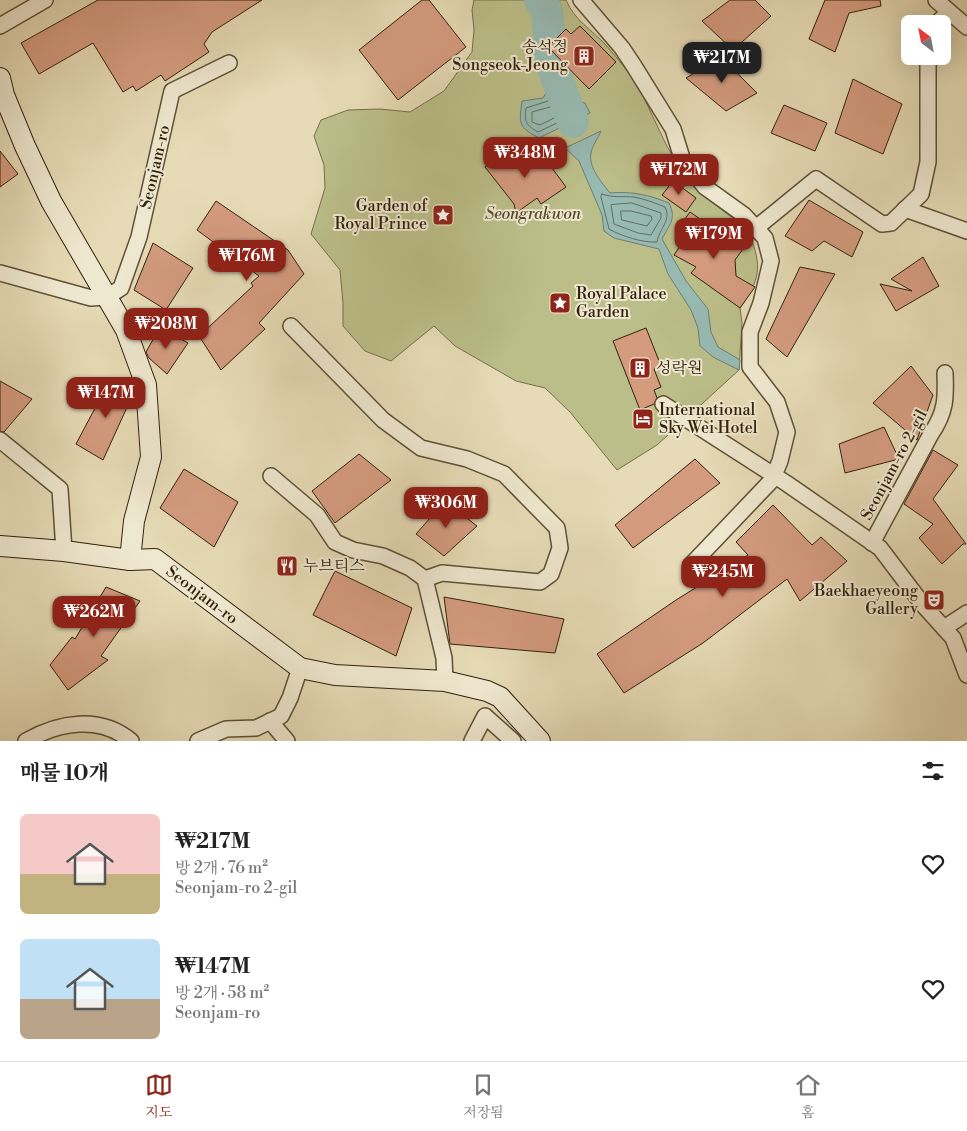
<!DOCTYPE html>
<html lang="ko">
<meta charset="utf-8">
<style>
body{margin:0;font-family:"Libre Bodoni","Noto Serif KR",serif;background:#f6f6f6;color:#222;height:100vh;display:flex;flex-direction:column;font-size:19px;white-space:nowrap}
*{box-sizing:border-box;margin:0}
p{font-size:16px;color:#767676}
.icon{flex:none;width:28px;height:28px;fill:none;stroke:currentColor;stroke-width:2;stroke-linecap:round;stroke-linejoin:round}
.map{position:relative;height:741px;overflow:hidden}
.details{display:flex;flex-direction:column;background:#fff;flex:1}
.details>*{flex:none}
.needle{width:32px;rotate:328deg}
.controls{position:absolute;left:901px;top:15px;display:grid;gap:10px}
.controls a{display:grid;place-items:center;width:50px;height:50px;border-radius:8px;background:#fff;box-shadow:0 5px 20px #0002;font-size:25px}
.price{position:absolute;translate:-50% -42px;padding:0 11px;border-radius:10px;background:#8f2418;color:#fff;font-size:16px;line-height:32px;filter:drop-shadow(0 1px 2px #0008)}
.price::after{content:'';position:absolute;left:50%;top:30px;width:15px;height:11px;margin-left:-8px;background:inherit;clip-path:polygon(0 0,100% 0,50% 100%)}
.price.current{background:#222;color:#fff}
ul{padding:0;list-style:none}
li{display:flex;align-items:center;gap:15px;height:125px;padding:0 20px}
li span{display:grid;place-items:center;flex:none;width:140px;height:100px;border-radius:8px;color:#555}
li>.icon{margin-inline-start:auto}
span .icon{width:60px;height:60px;fill:#fffc;stroke-width:1}
li b{font-size:21px}
h2{display:flex;justify-content:space-between;align-items:center;height:60px;padding:0 20px;font-size:21px}
.dock{display:flex;justify-content:space-around;align-items:center;height:70px;border-top:1px solid #e0e0e0;background:#fff;font-size:14px;color:#767676}
.dock a{display:grid;justify-items:center;gap:2px}
.dock .current{color:#8f2418}
.map>svg:first-child{display:block}
.green{fill:#bbbe89;stroke:#76704a}
.water{fill:#97bab3;stroke:#6f7d70}
.lines{fill:none;stroke-linecap:round;stroke-linejoin:round}
.shore{stroke:#646e60;stroke-width:1}
.river{stroke:#97bab3;stroke-width:32}
.building{fill:#d49b7f;stroke:#32210c}
.street-casing{stroke:#5f5036;stroke-width:18}
.secondary-casing{stroke:#32210c;stroke-width:22}
.street{stroke:#efe8d0;stroke-width:15}
.secondary{stroke:#efe8d0;stroke-width:20}
.labels{text-anchor:middle;dominant-baseline:central;stroke-width:4;stroke-linejoin:round;paint-order:stroke}
.poi-label{font-size:16px;fill:#32210c;stroke:#efe8d0;text-anchor:start}
.street-label{font-size:16px;fill:#32210c;stroke:#efe8d0}
.park-label{font-size:16px;font-style:italic;fill:#54482b;stroke:#efe8d0}
</style>
<div class="map">
<svg width="967" height="741" viewBox="0 0 967 741">
<rect width="100%" height="100%" fill="#e6dbb6"/>
<filter id="stains"><feTurbulence type="fractalNoise" baseFrequency=".004" numOctaves="4"/><feColorMatrix values="0 0 0 0 .2 0 0 0 0 .09 0 0 0 0 .02 0 0 0 .5 -.17"/></filter>
<radialGradient id="worn" r=".72"><stop offset=".6" stop-color="#630" stop-opacity="0"/><stop offset="1" stop-color="#630" stop-opacity=".3"/></radialGradient>
<!-- green -->
<path class="green" d="M474 0H566C575 21 591 29 606 45 617 58 630 73 638 87 657 121 669 161 697 189 711 204 745 223 752 241 763 270 757 284 740 308L742 323 739 370 657 445 617 470 570 412 545 388 516 381 455 346 434 326 391 361 365 351 343 326V303L340 270 311 234 325 188 324 165 314 136 321 120 348 110 380 109 410 112 444 91 472 52 474 30 472 10Z"/>
<!-- water -->
<g class="water">
<path d="M551 63C570 76 567 84 577 101L585 103 590 113 539 138C518 127 519 124 522 101L543 98 549 88 547 78Z"/>
<path d="M601 131C598 138 592 146 591 153 588 167 602 183 610 193 632 191 649 195 669 203 677 219 669 225 662 239L686 281 708 309 711 332 718 347 740 360 739 370 713 357 700 346 698 328 691 310 668 274 659 249 614 238 604 231 602 215 579 161 565 148Z"/>
</g>
<g class="lines">
<!-- shore -->
<g class="shore">
<path d="M555 73C566 78 567 94 573 104L581 108 582 111 538 132C526 125 524 122 526 108L548 101 554 89 552 78Z"/>
<polygon points="559,95 562,96 568,109 568,111 540,125 532,122 532,112 550,107"/>
<path d="M602 194C613 198 622 196 634 197 645 199 655 203 665 207 672 220 659 229 657 242 643 243 621 236 609 229L601 197Z"/>
<polygon points="632,203 661,213 661,218 651,235 638,233 614,224 611,205"/>
<polygon points="621,211 631,211 651,216 652,219 647,226 622,220"/>
</g>
<!-- river -->
<polyline class="river" points="540,0 547,11 551,63 573,122"/>
</g>
<!-- building -->
<g class="building">
<polygon points="98,0 262,0 212,32 204,44 209,52 165,81 161,75 136,91 133,86 123,92 93,43 39,74 21,43"/>
<polygon points="422,0 429,0 466,47 398,100 359,50"/>
<polygon points="730,0 755,0 771,16 733,50 702,21"/>
<polygon points="825,0 880,0 881,6 849,13 835,52 809,39"/>
<polygon points="580,26 616,62 589,89 548,47 566,29 571,34"/>
<polygon points="721,57 757,93 726,111 686,78"/>
<polygon points="853,79 902,104 883,154 835,133"/>
<polygon points="784,105 827,123 815,151 771,133"/>
<polygon points="513,147 526,165 541,153 566,187 541,204 537,198 516,213 514,204 485,167"/>
<polygon points="0,151 18,174 0,187"/>
<polygon points="673,181 696,198 686,212 662,195"/>
<polygon points="809,200 863,232 852,257 824,241 812,251 785,236"/>
<polygon points="216,201 288,250 304,274 259,323 265,329 221,370 199,336 253,286 251,283 259,276 197,230"/>
<polygon points="690,212 743,249 735,260 736,276 755,287 740,308 691,273 696,267 674,255 691,230 679,227"/>
<polygon points="153,243 193,268 166,310 134,290"/>
<polygon points="923,257 939,286 896,311 880,284 912,291 891,279"/>
<polygon points="800,267 835,274 787,357 766,339"/>
<polygon points="160,327 188,343 167,374 149,358 146,352"/>
<polygon points="646,328 661,366 654,369 661,387 654,390 657,398 654,404 640,410 613,341"/>
<polygon points="911,366 933,395 917,440 873,403"/>
<polygon points="111,378 134,392 103,460 76,444"/>
<polygon points="0,381 32,399 4,432 0,431"/>
<polygon points="884,427 899,459 845,473 839,444"/>
<polygon points="933,450 958,465 933,499 966,544 963,544 942,564 919,538 933,524 904,504"/>
<polygon points="359,454 391,480 335,523 312,491"/>
<polygon points="695,459 720,483 633,548 615,525"/>
<polygon points="184,469 238,502 214,547 160,508"/>
<polygon points="445,501 477,526 444,556 416,534"/>
<polygon points="773,505 812,545 821,537 847,561 800,601 787,579 703,643 624,693 597,654 676,600 748,555 736,542"/>
<polygon points="335,571 412,608 396,656 313,615"/>
<polygon points="106,587 140,601 101,656 108,660 68,690 50,665 72,637 75,639"/>
<polygon points="444,597 564,619 555,653 450,644"/>
</g>
<g class="lines">
<!-- street casing -->
<g class="street-casing">
<g id="street">
<polyline points="581,0 622,48 634,66 673,129 682,158 705,187 744,215 765,238 771,261 761,303 750,332 750,367 777,402 787,432 780,461 772,480 691,565"/>
<polyline points="936,0 967,27"/>
<polyline points="936,24 949,12"/>
<polyline points="0,26 45,0"/>
<polyline points="905,209 967,231"/>
<polyline points="756,228 816,179 882,224 891,223 921,194 928,162 928,56"/>
<polyline points="0,273 91,298 107,297 121,288 139,237 172,91 229,63"/>
<polyline points="291,326 383,420 421,448 467,459 504,474 557,528 560,548 551,574 540,582 442,573 425,579"/>
<polyline points="663,404 786,483 880,548 924,606 953,638 967,675"/>
<polyline points="0,440 60,489 64,551"/>
<polyline points="271,476 317,515 335,542 353,550 383,556 410,568 425,579 444,658 445,681"/>
<path d="M872 543 931 434C946 412 946 398 945 373"/>
<polyline points="944,628 967,613"/>
<polyline points="270,721 287,741"/>
<path d="M26 741C59 722 100 715 131 741"/>
<polyline points="198,741 226,729 256,728 281,716 290,698 300,668"/>
<polyline points="472,741 485,716 513,741"/>
</g>
</g>
<!-- secondary casing -->
<g class="secondary-casing">
<g id="secondary">
<polyline points="0,78 4,95 25,146 51,201 126,330 146,385 151,457 134,521 130,560"/>
<polyline points="0,546 64,551 130,560 155,559 300,668 335,675 445,681 487,691 500,697 540,741"/>
</g>
</g>
<!-- street -->
<use href="#street" class="street"/>
<!-- secondary -->
<use href="#secondary" class="secondary"/>
</g>
<!-- icons -->
<defs>
<g id="building-square" transform="scale(1.125)"><rect x="-9" y="-9" width="18" height="18" rx="4" fill="#8f2418" stroke="#efe8d0"/><path d="M-4-6H4V6H1V3H-1V6H-4ZM-2.5-4.3h1.7v1.8h-1.7ZM.8-4.3h1.7v1.8H.8ZM-2.5-1h1.7V.8h-1.7ZM.8-1h1.7V.8H.8Z" fill="#fff"/></g>
<g id="sight-square" transform="scale(1.125)"><rect x="-9" y="-9" width="18" height="18" rx="4" fill="#8f2418" stroke="#efe8d0"/><path d="M0-6L1.8-2.2L6-1.7L2.9 1.2L3.7 5.4L0 3.3L-3.7 5.4L-2.9 1.2L-6-1.7L-1.8-2.2Z" fill="#fff"/></g>
<g id="hotel-square" transform="scale(1.125)"><rect x="-9" y="-9" width="18" height="18" rx="4" fill="#8f2418" stroke="#efe8d0"/><path d="M-6-4.5h1.5V1H6V5H4.5V3h-9V5H-6ZM-4 0a1.8 1.8 0 1 1 3.6 0ZM.5 0V-2.5h3Q6-2.5 6 0Z" fill="#fff"/></g>
<g id="restaurant-square" transform="scale(1.125)"><rect x="-9" y="-9" width="18" height="18" rx="4" fill="#8f2418" stroke="#efe8d0"/><path d="M-5-6h1v4h1v-4h1v4h1v-4h1v5L-1.5 .5V6h-2V.5L-5-1ZM5-6V6H3V1.5H1.5Q1.5-4 5-6Z" fill="#fff"/></g>
<g id="theatre-square" transform="scale(1.125)"><rect x="-9" y="-9" width="18" height="18" rx="4" fill="#8f2418" stroke="#efe8d0"/><path d="M-5-5.5Q0-4 5-5.5V0Q5 5 0 6Q-5 5-5 0ZM-3.3-2.5H-1v1.5H-3.3ZM1-2.5H3.3v1.5H1ZM-2.8 1Q0 5.5 2.8 1Z" fill="#fff"/></g>
</defs>
<g fill-rule="evenodd">
<use href="#building-square" x="584" y="56"/>
<use href="#sight-square" x="443" y="215"/>
<use href="#sight-square" x="560" y="303"/>
<use href="#building-square" x="640" y="368"/>
<use href="#hotel-square" x="643" y="419"/>
<use href="#restaurant-square" x="287" y="566"/>
<use href="#theatre-square" x="934" y="600"/>
</g>
<g class="labels">
<!-- poi labels -->
<g class="poi-label">
<text x="568" y="47" text-anchor="end">송석정<tspan x="568" dy="18">Songseok-Jeong</tspan></text>
<text x="427" y="206" text-anchor="end">Garden of<tspan x="427" dy="18">Royal Prince</tspan></text>
<text x="576" y="294">Royal Palace<tspan x="576" dy="18">Garden</tspan></text>
<text x="656" y="368">성락원</text>
<text x="659" y="410">International<tspan x="659" dy="18">Sky Wei Hotel</tspan></text>
<text x="303" y="566">누브티스</text>
<text x="918" y="591" text-anchor="end">Baekhaeyeong<tspan x="918" dy="18">Gallery</tspan></text>
</g>
<!-- street labels -->
<g class="street-label">
<text transform="translate(155 167) rotate(-77)">Seonjam-ro</text>
<text transform="translate(894 465) rotate(-62)">Seonjam-ro 2-gil</text>
<text transform="translate(202 595) rotate(37)">Seonjam-ro</text>
</g>
<!-- park labels -->
<g class="park-label">
<text x="533" y="214">Seongrakwon</text>
</g>
</g>
<rect width="100%" height="100%" filter="url(#stains)"/>
<rect width="100%" height="100%" fill="url(#worn)"/>
</svg>
<div class="controls">
<a><svg class="needle" viewBox="-14 -14 28 28"><path d="M0-13l5 13h-10z" fill="#e53935"/><path d="M0 13l5-13h-10z" fill="#767676"/></svg></a>
</div>
<b class="price current" style="left:722px;top:84px">₩217M</b>
<b class="price" style="left:525px;top:179px">₩348M</b>
<b class="price" style="left:679px;top:196px">₩172M</b>
<b class="price" style="left:714px;top:260px">₩179M</b>
<b class="price" style="left:247px;top:282px">₩176M</b>
<b class="price" style="left:166px;top:350px">₩208M</b>
<b class="price" style="left:106px;top:419px">₩147M</b>
<b class="price" style="left:446px;top:529px">₩306M</b>
<b class="price" style="left:723px;top:598px">₩245M</b>
<b class="price" style="left:94px;top:638px">₩262M</b>
</div>
<section class="details">
<h2>매물 10개<svg class="icon" aria-label="filters" viewBox="0 0 24 24"><path d="M4 7h16M4 17h16"/><circle cx="9" cy="7" r="2"/><circle cx="15" cy="17" r="2"/></svg></h2>
<ul>
<li><span style="background:linear-gradient(#f6c9c9 60%,#c2b280 0)"><svg class="icon" aria-label="home" viewBox="0 0 24 24"><path d="M3 11l9-7 9 7M6 9v11h12V9"/></svg></span><div><b>₩217M</b><p>방 2개 · 76 m²</p><p>Seonjam-ro 2-gil</p></div><svg class="icon" aria-label="heart" viewBox="0 0 24 24"><path d="M12 20l-8-8c-3-5 5-10 8-4 3-6 11-1 8 4z"/></svg></li>
<li><span style="background:linear-gradient(#bfe0f5 60%,#b9a48a 0)"><svg class="icon" aria-label="home" viewBox="0 0 24 24"><path d="M3 11l9-7 9 7M6 9v11h12V9"/></svg></span><div><b>₩147M</b><p>방 2개 · 58 m²</p><p>Seonjam-ro</p></div><svg class="icon" aria-label="heart" viewBox="0 0 24 24"><path d="M12 20l-8-8c-3-5 5-10 8-4 3-6 11-1 8 4z"/></svg></li>
</ul>
</section>
<nav class="dock">
<a class="current"><svg class="icon" aria-label="map" viewBox="0 0 24 24"><path d="M3 6l6-2 6 2 6-2v14l-6 2-6-2-6 2zM9 4v14M15 6v14"/></svg>지도</a>
<a><svg class="icon" aria-label="saved" viewBox="0 0 24 24"><path d="M7 4h10v16l-5-4-5 4z"/></svg>저장됨</a>
<a><svg class="icon" aria-label="home" viewBox="0 0 24 24"><path d="M3 11l9-7 9 7M6 9v11h12V9"/></svg>홈</a>
</nav>
